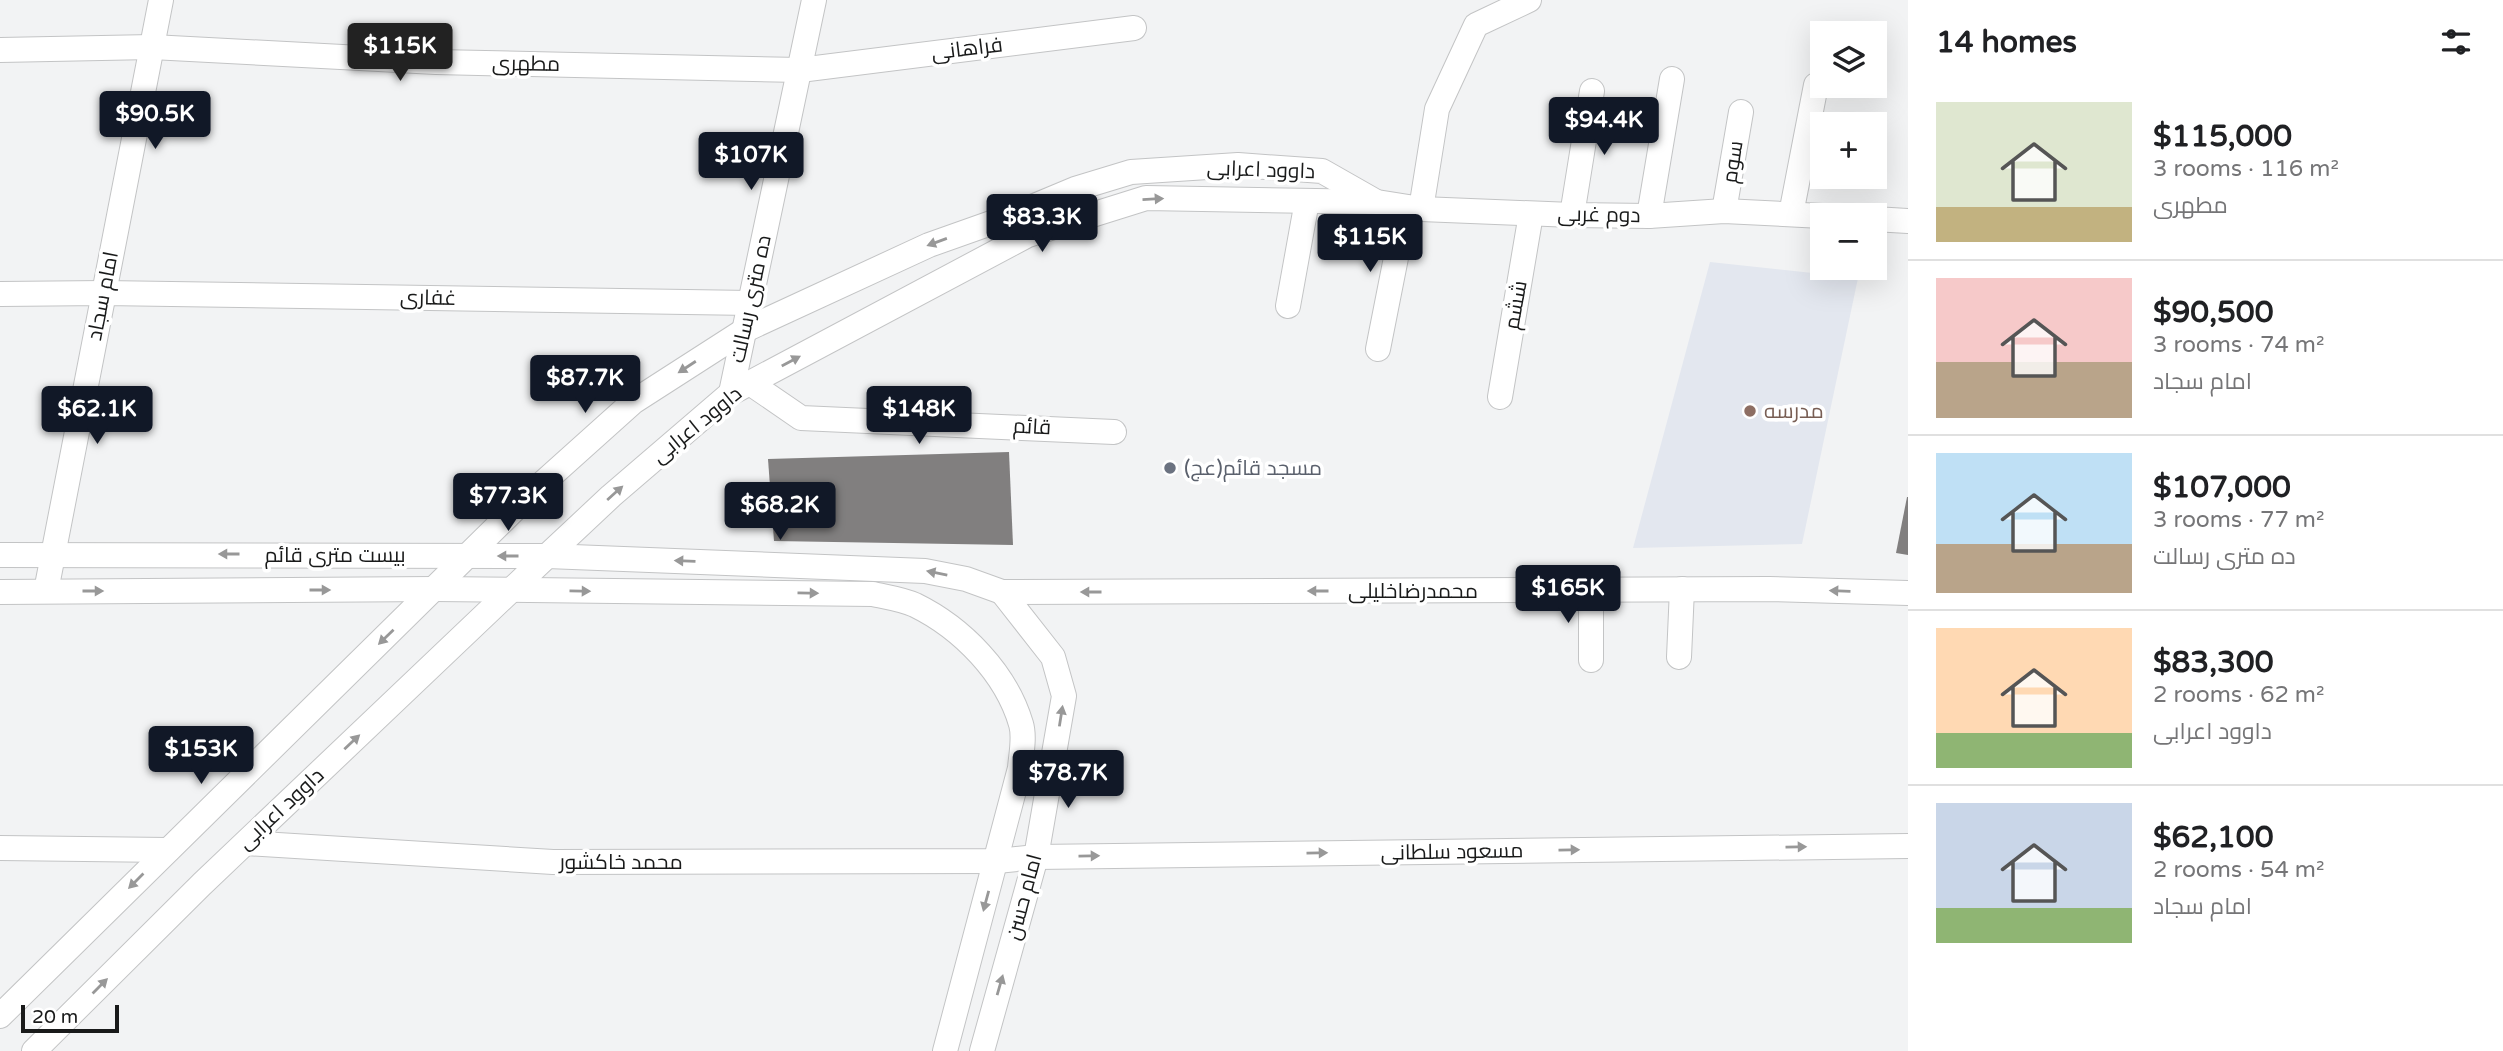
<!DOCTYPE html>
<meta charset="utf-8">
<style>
body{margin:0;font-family:"Varela Round",Cairo,sans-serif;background:#f2f2f2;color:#202124;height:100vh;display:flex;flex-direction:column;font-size:26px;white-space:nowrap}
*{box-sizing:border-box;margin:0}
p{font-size:23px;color:#757577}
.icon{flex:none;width:38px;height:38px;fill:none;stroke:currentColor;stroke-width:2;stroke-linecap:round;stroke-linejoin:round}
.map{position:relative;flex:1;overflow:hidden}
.drawer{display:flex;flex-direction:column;background:#fff;width:595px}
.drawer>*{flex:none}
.fabs{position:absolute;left:1810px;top:21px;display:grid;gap:14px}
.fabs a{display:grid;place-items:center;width:77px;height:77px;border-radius:0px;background:#fff;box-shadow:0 7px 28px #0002;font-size:35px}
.scale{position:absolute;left:21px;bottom:18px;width:98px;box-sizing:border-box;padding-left:7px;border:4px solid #191a1a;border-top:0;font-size:19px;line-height:24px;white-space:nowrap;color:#191a1a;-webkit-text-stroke:5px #fff;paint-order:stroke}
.price{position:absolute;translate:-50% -60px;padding:0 16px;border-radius:7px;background:#111827;color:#fff;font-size:23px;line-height:46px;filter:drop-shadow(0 2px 4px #0008)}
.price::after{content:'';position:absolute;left:50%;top:42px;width:21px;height:16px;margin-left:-10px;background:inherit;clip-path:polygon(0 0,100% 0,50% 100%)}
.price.current{background:#222;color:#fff}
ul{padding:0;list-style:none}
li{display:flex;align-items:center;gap:21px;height:175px;padding:0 28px}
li+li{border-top:2px solid #e0e0e0}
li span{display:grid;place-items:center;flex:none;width:196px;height:140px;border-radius:0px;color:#555}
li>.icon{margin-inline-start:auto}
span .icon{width:84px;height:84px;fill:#fffc;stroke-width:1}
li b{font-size:30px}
h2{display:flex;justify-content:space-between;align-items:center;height:84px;padding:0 28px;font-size:30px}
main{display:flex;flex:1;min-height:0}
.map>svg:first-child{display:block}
.built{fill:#e3e7ef}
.building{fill:#817f7f}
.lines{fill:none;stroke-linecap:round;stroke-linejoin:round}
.minor-casing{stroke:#c3c4c5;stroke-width:26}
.minor{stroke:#fff;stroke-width:24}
.oneway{fill:#989898}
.education-dot{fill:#8d6e63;stroke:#fff;stroke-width:2.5}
.worship-dot{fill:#6b7280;stroke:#fff;stroke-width:2.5}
.labels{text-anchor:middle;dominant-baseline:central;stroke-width:7;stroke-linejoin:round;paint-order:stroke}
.street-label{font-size:21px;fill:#191a1a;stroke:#fff}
.education-label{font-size:21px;fill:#785e54;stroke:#fff;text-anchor:start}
.worship-label{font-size:21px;fill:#5b616d;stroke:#fff;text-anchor:start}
</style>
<main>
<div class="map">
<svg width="1908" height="1051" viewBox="0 0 1908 1051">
<rect width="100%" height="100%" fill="#f2f3f4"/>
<!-- built -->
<polygon class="built" points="1710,262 1858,278 1802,544 1633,548"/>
<!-- building -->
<g class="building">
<polygon points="1009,452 1013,545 774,541 768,459"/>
<polygon points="1907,497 1908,497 1908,555 1896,553"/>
</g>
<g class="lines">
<!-- minor casing -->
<g class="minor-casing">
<g id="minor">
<polyline points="0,50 152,47 436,62 800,70 1134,28"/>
<polyline points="1421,209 1437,109 1476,25 1529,0"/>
<polyline points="1724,211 1741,112"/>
<polyline points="1791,214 1816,85"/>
<polyline points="1572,215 1592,91"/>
<polyline points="1649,216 1672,79"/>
<polyline points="1874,219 1908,221"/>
<polyline points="0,294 104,293 751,303"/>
<polyline points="1288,306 1307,201"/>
<polyline points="1378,349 1406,207"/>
<polyline points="750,383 801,418 1114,432"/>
<polyline points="731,393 814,0"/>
<polyline points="1500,397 1531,214"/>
<polyline points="0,555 547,556 925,571 966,579 1002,592 1769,589 1908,593"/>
<polyline points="46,591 161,0"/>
<path d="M0 592 435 589 873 594C886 597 902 599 915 605 962 628 1006 673 1021 724 1025 737 1021 755 1020 768L945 1051"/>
<polyline points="1679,657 1682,589"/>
<polyline points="1591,660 1591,590"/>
<polyline points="246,843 553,862 997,861 1036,857 1908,846"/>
<polyline points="0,848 168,850"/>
<polyline points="0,1016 526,498 633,402 745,330 929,245 1008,217 1075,189 1131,172 1238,165 1322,171 1373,200"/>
<polyline points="34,1051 202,884 547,556 611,496 731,393 1028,235 1146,198 1377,202 1421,209 1572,215 1649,216 1724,211 1822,216"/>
<polyline points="982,1051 1036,857 1064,696 1053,657 1002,592"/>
</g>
</g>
<!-- minor -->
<use href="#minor" class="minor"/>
</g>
<!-- one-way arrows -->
<defs><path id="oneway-solid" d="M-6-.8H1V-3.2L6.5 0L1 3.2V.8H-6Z" transform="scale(1.75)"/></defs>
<g class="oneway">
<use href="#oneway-solid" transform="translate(1153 199) rotate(-3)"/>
<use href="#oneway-solid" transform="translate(937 242) rotate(160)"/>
<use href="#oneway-solid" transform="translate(791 361) rotate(-28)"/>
<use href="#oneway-solid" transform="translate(687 367) rotate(147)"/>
<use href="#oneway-solid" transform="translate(615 493) rotate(-42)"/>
<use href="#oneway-solid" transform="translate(229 554) rotate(-180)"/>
<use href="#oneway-solid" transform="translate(508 556) rotate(-180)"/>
<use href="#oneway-solid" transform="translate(685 561) rotate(-178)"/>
<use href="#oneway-solid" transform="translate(937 573) rotate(-169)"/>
<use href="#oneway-solid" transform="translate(320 590)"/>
<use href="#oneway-solid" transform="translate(93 591)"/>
<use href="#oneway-solid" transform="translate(580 591) rotate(1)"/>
<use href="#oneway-solid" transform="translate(1318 591) rotate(180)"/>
<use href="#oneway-solid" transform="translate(1840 591) rotate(-178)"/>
<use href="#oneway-solid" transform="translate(1091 592) rotate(-180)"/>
<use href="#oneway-solid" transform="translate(808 593) rotate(1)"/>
<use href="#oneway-solid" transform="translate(386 637) rotate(136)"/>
<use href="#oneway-solid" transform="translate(1061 716) rotate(-81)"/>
<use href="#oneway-solid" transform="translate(352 742) rotate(-43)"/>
<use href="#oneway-solid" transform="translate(1796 847) rotate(-1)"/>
<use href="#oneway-solid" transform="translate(1569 850) rotate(-1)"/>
<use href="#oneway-solid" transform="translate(1317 853) rotate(-1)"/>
<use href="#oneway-solid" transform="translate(1089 856) rotate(-1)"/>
<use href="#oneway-solid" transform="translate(136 881) rotate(135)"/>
<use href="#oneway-solid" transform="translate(986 901) rotate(105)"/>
<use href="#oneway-solid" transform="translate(1000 985) rotate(-74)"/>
<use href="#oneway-solid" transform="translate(100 986) rotate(-45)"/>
</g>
<!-- markers -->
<circle class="education-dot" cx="1750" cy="411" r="7"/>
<circle class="worship-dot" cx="1170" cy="468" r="7"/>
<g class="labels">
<!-- street labels -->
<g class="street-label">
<text transform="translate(967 49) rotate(-7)">فراهانی</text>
<text transform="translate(526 64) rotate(1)">مطهری</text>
<text transform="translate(1733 162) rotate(-81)">سوم</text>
<text transform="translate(1261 170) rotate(2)">داوود اعرابی</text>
<text transform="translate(1599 215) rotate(1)">دوم غربی</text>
<text transform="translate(103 296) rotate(-79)">امام سجاد</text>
<text transform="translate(428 298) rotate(1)">غفاری</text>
<text transform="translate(751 299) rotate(-78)">ده متری رسالت</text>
<text transform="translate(1516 305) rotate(-80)">ششم</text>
<text transform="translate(697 425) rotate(-39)">داوود اعرابی</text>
<text transform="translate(1032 427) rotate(3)">قائم</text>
<text x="335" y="555">بیست متری قائم</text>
<text x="1413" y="591">محمدرضاخلیلی</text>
<text transform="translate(281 809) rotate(-43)">داوود اعرابی</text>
<text transform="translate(1452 852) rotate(-1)">مسعود سلطانی</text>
<text x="621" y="862">محمد خاکشور</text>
<text transform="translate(1024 897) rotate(-75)">امام حسن</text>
</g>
<!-- education labels -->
<g class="education-label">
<text x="1764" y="411">مدرسه</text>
</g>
<!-- worship labels -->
<g class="worship-label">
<text x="1184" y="468">مسجد قائم(عج)</text>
</g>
</g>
</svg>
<div class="fabs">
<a><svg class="icon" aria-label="layers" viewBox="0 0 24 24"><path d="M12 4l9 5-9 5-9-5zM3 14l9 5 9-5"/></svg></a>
<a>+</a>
<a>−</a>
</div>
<div class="scale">20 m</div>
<b class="price current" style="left:400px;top:83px">$115K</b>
<b class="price" style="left:155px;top:151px">$90.5K</b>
<b class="price" style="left:1604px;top:157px">$94.4K</b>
<b class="price" style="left:751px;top:192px">$107K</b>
<b class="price" style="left:1042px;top:254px">$83.3K</b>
<b class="price" style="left:1370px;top:274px">$115K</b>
<b class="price" style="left:585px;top:415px">$87.7K</b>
<b class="price" style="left:97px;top:446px">$62.1K</b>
<b class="price" style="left:919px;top:446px">$148K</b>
<b class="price" style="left:508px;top:533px">$77.3K</b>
<b class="price" style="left:780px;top:542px">$68.2K</b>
<b class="price" style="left:1568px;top:625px">$165K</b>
<b class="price" style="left:201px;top:786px">$153K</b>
<b class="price" style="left:1068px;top:810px">$78.7K</b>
</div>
<section class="drawer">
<h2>14 homes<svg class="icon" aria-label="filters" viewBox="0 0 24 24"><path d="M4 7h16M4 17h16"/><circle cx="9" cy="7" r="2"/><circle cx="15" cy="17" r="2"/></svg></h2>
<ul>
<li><span style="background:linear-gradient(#dfe7d0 75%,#c2b280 0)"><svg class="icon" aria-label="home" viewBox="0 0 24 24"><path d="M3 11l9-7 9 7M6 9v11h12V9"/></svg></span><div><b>$115,000</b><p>3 rooms · 116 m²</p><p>مطهری</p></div></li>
<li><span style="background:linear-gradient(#f6c9c9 60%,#b9a48a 0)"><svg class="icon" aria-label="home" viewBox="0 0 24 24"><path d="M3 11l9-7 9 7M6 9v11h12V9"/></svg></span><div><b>$90,500</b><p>3 rooms · 74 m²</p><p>امام سجاد</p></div></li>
<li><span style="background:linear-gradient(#bfe0f5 65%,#b9a48a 0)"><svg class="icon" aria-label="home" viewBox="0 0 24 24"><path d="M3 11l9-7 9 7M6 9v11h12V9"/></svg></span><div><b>$107,000</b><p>3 rooms · 77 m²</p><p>ده متری رسالت</p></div></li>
<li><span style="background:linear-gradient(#ffd9b3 75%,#8fb573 0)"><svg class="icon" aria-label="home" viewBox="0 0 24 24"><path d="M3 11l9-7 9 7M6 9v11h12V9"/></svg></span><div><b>$83,300</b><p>2 rooms · 62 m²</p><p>داوود اعرابی</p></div></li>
<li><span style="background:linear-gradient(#c9d6e8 75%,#8fb573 0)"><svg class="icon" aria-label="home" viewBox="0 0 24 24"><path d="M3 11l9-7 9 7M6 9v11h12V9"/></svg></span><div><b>$62,100</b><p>2 rooms · 54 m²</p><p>امام سجاد</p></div></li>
</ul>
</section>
</main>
